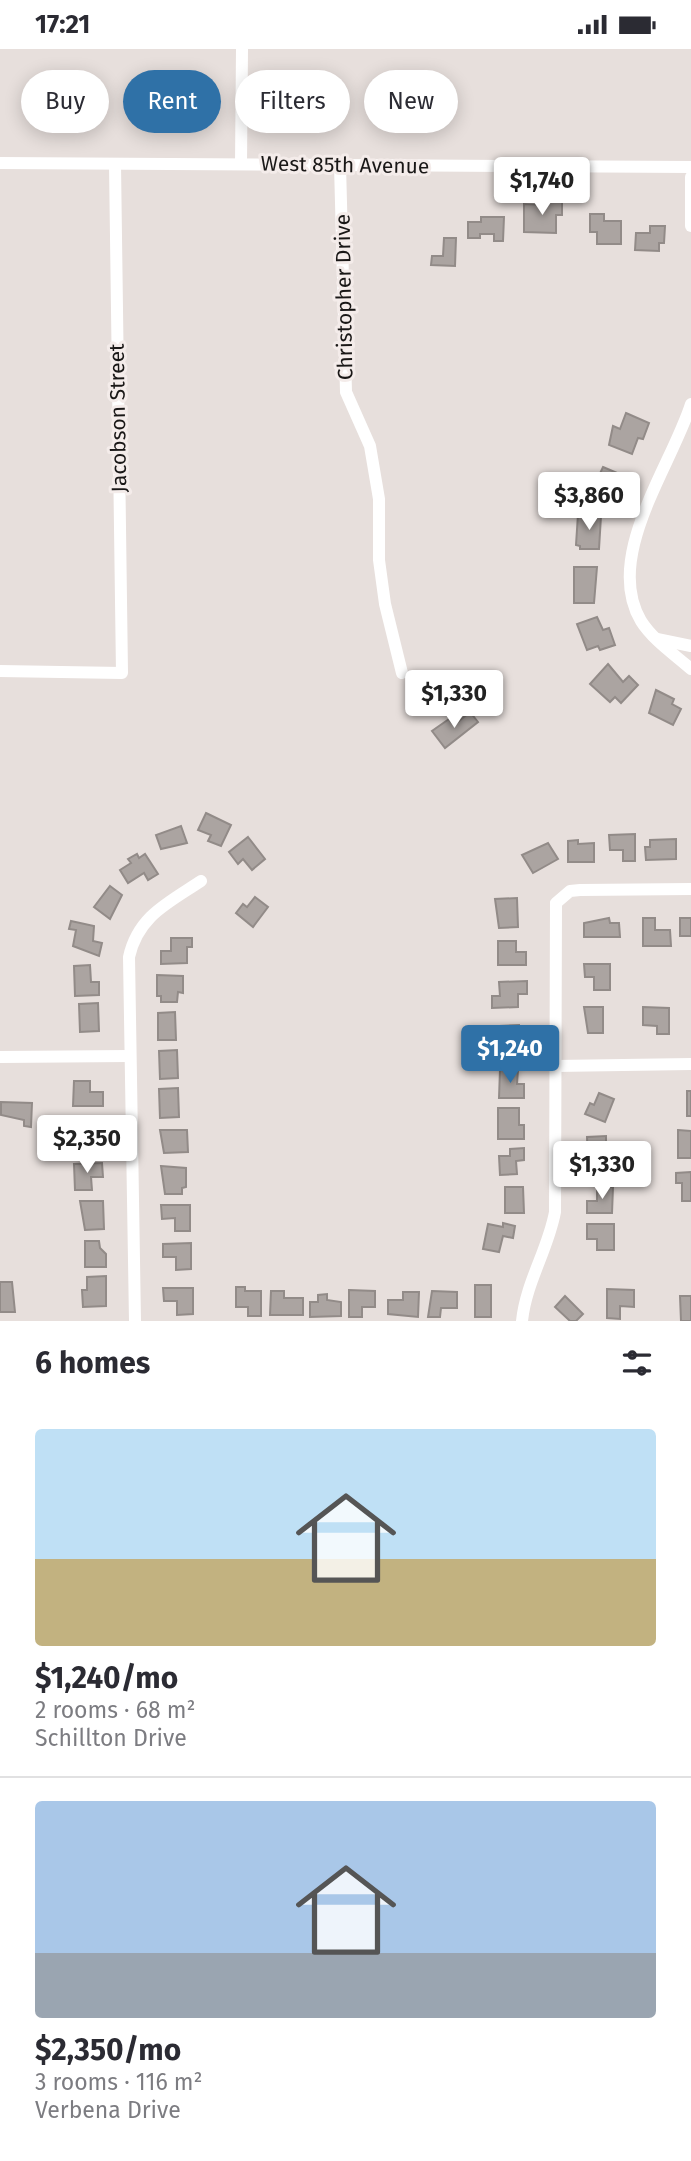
<!DOCTYPE html>
<meta charset="utf-8">
<style>
body{margin:0;font-family:"Fira Sans",sans-serif;background:#f2f2f3;color:#2b2b33;height:100vh;display:flex;flex-direction:column;font-size:26px;white-space:nowrap}
*{box-sizing:border-box;margin:0}
p{font-size:23px;color:#7c7c81}
.icon{flex:none;width:38px;height:38px;fill:none;stroke:currentColor;stroke-width:2;stroke-linecap:round;stroke-linejoin:round}
.map{position:relative;height:1272px;overflow:hidden}
.drawer{display:flex;flex-direction:column;background:#fff;flex:1}
.drawer>*{flex:none}
.banner{position:absolute;left:21px;top:21px;width:649px;height:63px;display:flex;gap:14px}
.price{position:absolute;translate:-50% -60px;padding:0 16px;border-radius:7px;background:#fff;color:#222;font-size:23px;line-height:46px;filter:drop-shadow(0 2px 4px #0008)}
.price::after{content:'';position:absolute;left:50%;top:42px;width:21px;height:16px;margin-left:-10px;background:inherit;clip-path:polygon(0 0,100% 0,50% 100%)}
.price.active{background:#2f71a7;color:#fff}
ul{padding:0;list-style:none}
li{display:grid;align-content:center;gap:14px;height:371px;padding:0 35px}
li+li{border-top:2px solid #e1e1e2}
li span{display:grid;place-items:center;height:217px;border-radius:7px;color:#555}
li>.icon{margin-inline-start:auto}
span .icon{width:126px;height:126px;fill:#fffc;stroke-width:1}
li b{font-size:30px}
h2{display:flex;justify-content:space-between;align-items:center;height:84px;padding:0 35px;font-size:30px}
.pill{padding:0 24px;border-radius:32px;background:#fff;box-shadow:0 4px 18px #0003;font-size:24px;line-height:63px}
.pill.active{background:#2f71a7;color:#fff}
.status{display:flex;justify-content:space-between;align-items:center;height:49px;padding:0 35px;background:#fff;direction:ltr}
.status svg{height:19px;fill:currentColor}
.map>svg:first-child{display:block}
.building{fill:#aba4a1;stroke:#928b88;stroke-width:2}
.lines{fill:none;stroke-linecap:round;stroke-linejoin:round}
.street{stroke:#fff;stroke-width:12}
.labels{text-anchor:middle;dominant-baseline:central;stroke-width:6;stroke-linejoin:round;paint-order:stroke}
.street-label{font-size:21px;fill:#191716;stroke:#f4ecea}
</style>
<div class="status"><b>17:21</b><svg viewBox="0 0 49 12"><path d="M0 12V9h3v3zM5 12V6h3v6zM10 12V3h3v9zM15 12V0h3v12zM26 1h20v11H26zM47 4h2v5h-2z"/></svg></div>
<div class="map">
<svg width="691" height="1272" viewBox="0 0 691 1272">
<rect width="100%" height="100%" fill="#e7dfdc"/>
<!-- building -->
<g class="building">
<polygon points="544,152 562,152 562,166 556,166 556,184 524,183 524,155 544,156"/>
<polygon points="590,165 604,165 604,172 621,172 621,195 597,195 597,183 590,183"/>
<polygon points="481,168 504,168 503,192 494,192 494,185 480,185 480,189 468,189 468,173 481,173"/>
<polygon points="650,177 665,177 664,194 659,194 659,202 635,201 636,184 650,184"/>
<polygon points="444,189 456,189 455,217 431,216 432,207 443,207"/>
<polygon points="626,364 649,374 643,390 638,389 632,405 609,396 613,377 620,380"/>
<polygon points="603,418 622,426 607,459 597,455 599,450 590,446"/>
<polygon points="578,465 601,467 599,500 580,500 580,497 576,496"/>
<polygon points="574,518 597,518 594,554 574,554"/>
<polygon points="597,568 603,581 609,579 615,596 600,601 598,597 587,601 577,575"/>
<polygon points="608,615 623,633 629,627 638,636 621,654 615,648 610,653 590,635"/>
<polygon points="656,641 674,650 672,655 681,660 673,676 649,664"/>
<polygon points="470,663 478,673 445,699 432,682 449,670 454,676"/>
<polygon points="206,764 231,776 221,797 208,792 211,786 198,781"/>
<polygon points="181,777 187,794 161,800 156,786"/>
<polygon points="635,785 635,812 623,812 623,801 610,801 609,786"/>
<polygon points="248,788 265,810 252,821 243,810 238,815 229,803"/>
<polygon points="676,790 676,810 646,811 645,798 650,798 650,791"/>
<polygon points="578,791 578,795 594,794 594,813 568,813 568,792"/>
<polygon points="548,794 558,810 533,824 522,806"/>
<polygon points="137,805 139,809 145,805 158,825 148,831 144,824 128,834 120,821 131,814 128,810"/>
<polygon points="110,837 122,846 110,870 94,858"/>
<polygon points="255,848 268,858 253,878 236,864 243,855 247,858"/>
<polygon points="517,849 518,878 499,879 495,850"/>
<polygon points="609,869 610,874 619,874 620,888 584,888 584,874"/>
<polygon points="643,869 655,869 655,881 670,881 671,897 643,897"/>
<rect x="680" y="869" width="11" height="18"/>
<polygon points="71,872 94,877 93,892 102,894 99,907 73,897 76,881 69,880"/>
<polygon points="171,889 192,889 192,898 187,898 187,914 161,915 161,902 171,902"/>
<polygon points="498,892 516,892 516,903 526,903 526,916 498,916"/>
<polygon points="584,915 610,915 610,941 594,941 594,928 585,928"/>
<polygon points="90,916 91,933 99,933 99,946 75,947 74,917"/>
<polygon points="157,926 183,927 183,944 178,943 177,953 161,953 161,947 157,947"/>
<polygon points="527,932 527,945 518,945 518,958 492,959 492,947 500,947 499,933"/>
<polygon points="98,954 99,982 80,983 79,955"/>
<polygon points="584,958 603,958 603,984 588,984"/>
<polygon points="643,958 669,959 669,985 657,985 657,977 643,976"/>
<polygon points="175,963 176,991 158,991 158,964"/>
<polygon points="519,976 520,993 526,993 526,1004 501,1005 500,995 495,996 495,988 500,988 500,977"/>
<polygon points="177,1001 178,1029 160,1030 159,1002"/>
<polygon points="500,1021 518,1021 517,1035 524,1035 524,1049 499,1049"/>
<polygon points="74,1032 90,1032 90,1043 103,1043 103,1057 73,1057"/>
<polygon points="178,1039 179,1068 160,1069 159,1040"/>
<rect x="687" y="1042" width="4" height="25"/>
<polygon points="599,1044 614,1050 605,1073 585,1065 590,1054 594,1056"/>
<polygon points="1,1053 32,1054 31,1078 24,1077 24,1071 1,1066"/>
<polygon points="498,1059 519,1059 519,1076 524,1076 524,1090 498,1090"/>
<polygon points="102,1072 100,1101 87,1101 87,1088 76,1088 76,1073"/>
<polygon points="160,1081 187,1081 188,1103 164,1104"/>
<polygon points="678,1081 691,1082 691,1109 678,1109"/>
<polygon points="606,1087 606,1095 616,1094 616,1103 606,1103 606,1113 588,1114 587,1088"/>
<polygon points="524,1099 524,1111 516,1112 517,1125 500,1126 499,1107 510,1107 510,1100"/>
<polygon points="102,1114 103,1128 91,1128 92,1141 75,1141 74,1115"/>
<polygon points="161,1117 186,1119 186,1138 182,1139 182,1145 165,1145"/>
<polygon points="691,1123 691,1152 682,1152 682,1134 676,1134 676,1124"/>
<polygon points="505,1138 523,1138 524,1164 505,1164"/>
<polygon points="597,1138 613,1138 612,1164 587,1164 587,1152 597,1152"/>
<polygon points="80,1152 103,1152 104,1180 85,1181"/>
<polygon points="161,1156 190,1156 190,1182 175,1182 175,1169 162,1170"/>
<polygon points="503,1174 515,1177 513,1189 503,1187 499,1203 483,1200 488,1175 503,1178"/>
<polygon points="587,1175 614,1175 614,1201 597,1201 597,1190 587,1190"/>
<polygon points="85,1192 99,1192 100,1199 106,1205 106,1218 85,1218"/>
<polygon points="191,1194 191,1220 176,1221 176,1208 163,1208 163,1195"/>
<polygon points="106,1227 106,1257 83,1258 82,1241 87,1241 87,1228"/>
<polygon points="0,1233 12,1233 15,1263 0,1263"/>
<rect x="475" y="1236" width="16" height="32"/>
<polygon points="236,1238 245,1238 245,1242 261,1242 261,1267 248,1267 248,1258 236,1258"/>
<polygon points="163,1239 193,1239 193,1265 177,1266 177,1252 164,1252"/>
<polygon points="607,1240 634,1241 634,1258 620,1257 620,1270 607,1269"/>
<polygon points="349,1241 375,1242 375,1258 362,1258 362,1268 349,1268"/>
<polygon points="271,1242 284,1242 284,1249 303,1249 303,1266 270,1266"/>
<polygon points="432,1242 457,1243 457,1259 441,1259 440,1268 428,1268"/>
<polygon points="403,1243 419,1243 418,1268 388,1265 388,1251 403,1251"/>
<polygon points="327,1245 327,1251 341,1253 341,1267 310,1268 310,1253 318,1253 318,1246"/>
<polygon points="565,1247 583,1265 576,1272 570,1272 555,1258"/>
<polygon points="680,1247 691,1247 691,1272 681,1272"/>
</g>
<g class="lines">
<!-- street -->
<g class="street">
<polyline points="0,114 691,118"/>
<polyline points="241,115 242,0"/>
<polyline points="340,116 346,343 370,397 379,450 379,511 385,555 402,624"/>
<polyline points="691,128 691,177"/>
<path d="M691 355C671 418 603 508 641 572 653 591 674 605 691 620"/>
<polyline points="657,590 691,597"/>
<polyline points="0,622 122,624 115,115"/>
<polyline points="0,1008 130,1007"/>
<polyline points="555,1017 691,1015"/>
<path d="M135 1272 129 908C138 867 168 854 201 832"/>
<path d="M522 1272C526 1233 548 1201 555 1163L556 854 570 842 580 841 691 840"/>
</g>
</g>
<g class="labels">
<!-- street labels -->
<g class="street-label">
<text transform="translate(345 116) rotate(1)">West 85th Avenue</text>
<text transform="translate(344 248) rotate(-91)">Christopher Drive</text>
<text transform="translate(118 369) rotate(-91)">Jacobson Street</text>
</g>
</g>
</svg>
<b class="price" style="left:542px;top:168px">$1,740</b>
<b class="price" style="left:589px;top:483px">$3,860</b>
<b class="price" style="left:454px;top:681px">$1,330</b>
<b class="price active" style="left:510px;top:1036px">$1,240</b>
<b class="price" style="left:87px;top:1126px">$2,350</b>
<b class="price" style="left:602px;top:1152px">$1,330</b>
<div class="banner">
<a class="pill">Buy</a>
<a class="pill active">Rent</a>
<a class="pill">Filters</a>
<a class="pill">New</a>
</div>
</div>
<section class="drawer">
<h2>6 homes<svg class="icon" aria-label="filters" viewBox="0 0 24 24"><path d="M4 7h16M4 17h16"/><circle cx="9" cy="7" r="2"/><circle cx="15" cy="17" r="2"/></svg></h2>
<ul>
<li><span style="background:linear-gradient(#bfe0f5 60%,#c2b280 0)"><svg class="icon" aria-label="home" viewBox="0 0 24 24"><path d="M3 11l9-7 9 7M6 9v11h12V9"/></svg></span><div><b>$1,240/mo</b><p>2 rooms · 68 m²</p><p>Schillton Drive</p></div></li>
<li><span style="background:linear-gradient(#a9c7e8 70%,#9aa5b1 0)"><svg class="icon" aria-label="home" viewBox="0 0 24 24"><path d="M3 11l9-7 9 7M6 9v11h12V9"/></svg></span><div><b>$2,350/mo</b><p>3 rooms · 116 m²</p><p>Verbena Drive</p></div></li>
</ul>
</section>
